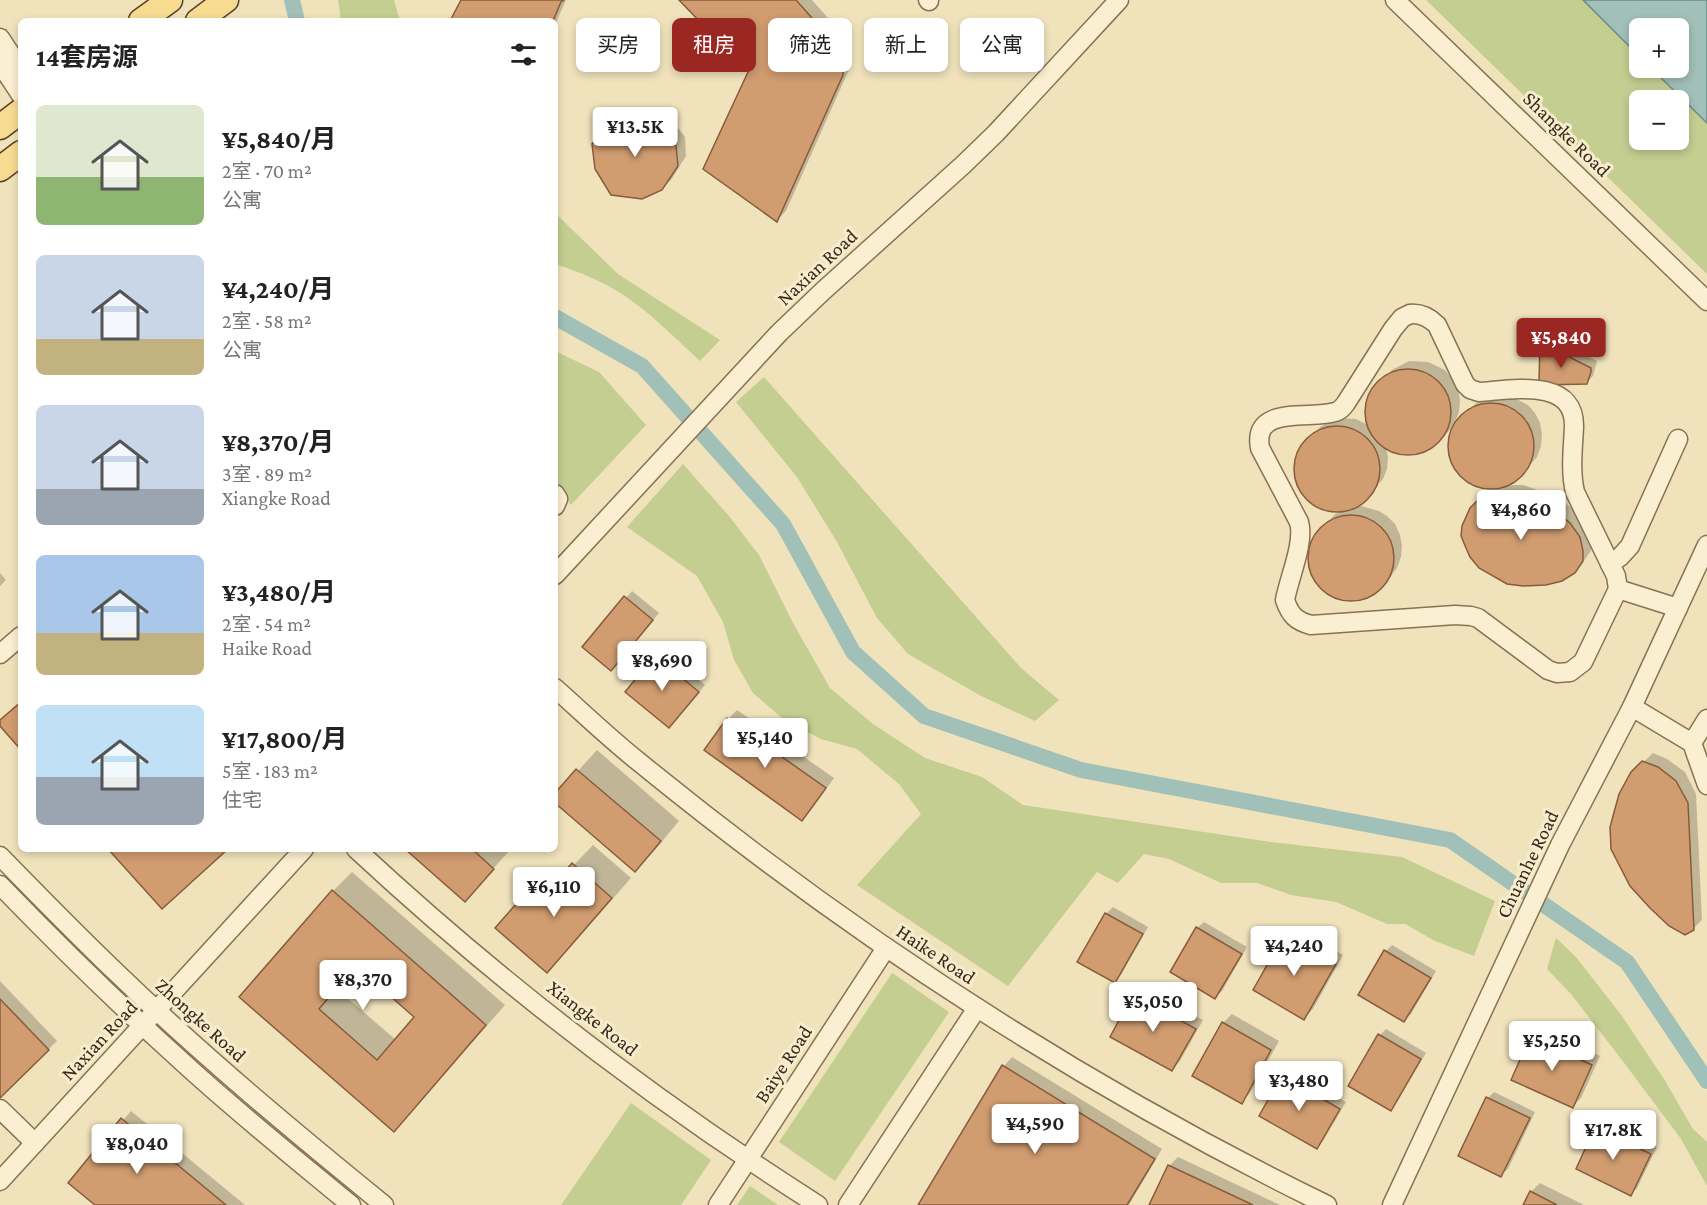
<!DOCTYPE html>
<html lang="zh">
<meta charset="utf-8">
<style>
body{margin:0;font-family:"Crimson Pro","Noto Sans SC",serif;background:#f2f2f2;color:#222;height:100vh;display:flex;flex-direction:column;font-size:22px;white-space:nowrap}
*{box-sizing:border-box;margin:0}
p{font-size:20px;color:#767676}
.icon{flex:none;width:33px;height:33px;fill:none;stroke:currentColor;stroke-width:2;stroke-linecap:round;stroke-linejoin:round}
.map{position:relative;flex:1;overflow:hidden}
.details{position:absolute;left:18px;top:18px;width:540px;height:834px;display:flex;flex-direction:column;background:#fff;border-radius:9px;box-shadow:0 3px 9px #0003}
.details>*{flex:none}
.banner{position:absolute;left:576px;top:18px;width:570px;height:54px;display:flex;gap:12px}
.fabs{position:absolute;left:1629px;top:18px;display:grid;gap:12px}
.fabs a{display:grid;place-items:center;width:60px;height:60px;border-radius:9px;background:#fff;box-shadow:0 3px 9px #0003;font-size:30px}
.price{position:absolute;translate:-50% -51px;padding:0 14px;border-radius:6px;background:#fff;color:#222;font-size:20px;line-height:39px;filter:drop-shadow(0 2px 3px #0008)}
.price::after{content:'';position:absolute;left:50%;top:36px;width:18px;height:14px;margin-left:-9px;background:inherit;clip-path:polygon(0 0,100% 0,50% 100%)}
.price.current{background:#9a2722;color:#fff}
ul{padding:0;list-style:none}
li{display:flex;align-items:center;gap:18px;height:150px;padding:0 18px}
li span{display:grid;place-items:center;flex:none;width:168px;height:120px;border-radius:9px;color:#555}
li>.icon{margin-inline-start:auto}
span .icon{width:72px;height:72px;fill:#fffc;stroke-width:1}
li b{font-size:26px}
h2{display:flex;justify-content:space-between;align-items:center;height:72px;padding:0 18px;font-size:26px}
.tag{padding:0 21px;border-radius:9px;background:#fff;box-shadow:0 3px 9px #0003;font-size:21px;line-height:54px}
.tag.current{background:#9a2722;color:#fff}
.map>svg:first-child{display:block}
.green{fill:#c4ce90;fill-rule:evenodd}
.water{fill:#a0c0b8;stroke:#688e86;stroke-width:1.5}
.shadow{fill:#0003;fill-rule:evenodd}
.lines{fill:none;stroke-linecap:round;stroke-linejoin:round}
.canal{stroke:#a0c0b8;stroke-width:16}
.building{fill:#d09c70;stroke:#885c3a;stroke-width:1.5;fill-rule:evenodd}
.minor-casing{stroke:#887255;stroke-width:21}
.major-casing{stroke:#55402a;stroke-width:27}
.minor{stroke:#faefd0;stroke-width:18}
.major{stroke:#f6db91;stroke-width:24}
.labels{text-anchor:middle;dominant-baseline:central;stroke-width:6;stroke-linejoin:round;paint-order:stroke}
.street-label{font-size:20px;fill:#36291b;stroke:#f7eccc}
</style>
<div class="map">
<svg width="1707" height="1205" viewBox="0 0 1707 1205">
<rect width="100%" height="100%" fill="#f0e3bc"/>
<!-- green -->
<g class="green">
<polygon points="338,0 394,0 400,21 341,21"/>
<path d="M1426 0H1585L1639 54 1640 68H1653L1707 121V274ZM1640 100H1678V140H1640Z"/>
<path d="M555 213 618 274 720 340 700 361C674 337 649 311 619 292 599 280 577 271 555 264Z"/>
<polygon points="555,351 599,372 646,425 571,505 555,485"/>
<polygon points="764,377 1021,668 1059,700 1035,721 981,696 908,654 877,618 837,542 797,477 736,402"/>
<polygon points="683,464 729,516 759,555 793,623 830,688 873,724 925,758 982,777 1023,805 1271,842 1402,857 1495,901 1474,956 1435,941 1405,924 1387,924 1336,902 1291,895 1257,883 1221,883 1169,859 1144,854 1118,883 1097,872 1008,986 857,885 921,814 899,784 857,749 821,739 783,719 753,693 734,660 723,622 697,576 627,527"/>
<polygon points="1556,938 1576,957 1622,1016 1664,1079 1693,1129 1707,1142 1707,1186 1681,1139 1625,1064 1571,994 1547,969"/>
<polygon points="892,973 949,1012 835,1181 779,1142"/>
<polygon points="631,1103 711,1160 681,1205 561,1205"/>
<polygon points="750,1186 778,1205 737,1205"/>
</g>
<!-- water -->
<polygon class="water" points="1583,0 1707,0 1707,123 1651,68 1678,68 1678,28 1640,28 1639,56"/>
<!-- shadow -->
<g class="shadow">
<polygon points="462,0 566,0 555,25 555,21 452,21"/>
<polygon points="681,0 812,0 852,45 851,65 786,211 777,220 750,72"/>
<polygon points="649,108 671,119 685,137 686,156 671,180 661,189 611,123 621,114"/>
<polygon points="1548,336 1597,361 1593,376 1586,383 1540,380 1541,342"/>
<polygon points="1409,361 1428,362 1445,370 1452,379 1458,389 1460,400 1459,412 1455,422 1448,432 1429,448 1418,452 1407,454 1396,451 1386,447 1388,457 1387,469 1383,479 1366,498 1354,508 1361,506 1379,511 1387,516 1395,524 1400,535 1402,546 1401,557 1397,568 1390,577 1371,594 1361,598 1349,599 1338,597 1328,592 1319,584 1310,568 1309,558 1313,540 1334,515 1343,510 1335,510 1324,508 1314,503 1305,496 1296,479 1296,460 1304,443 1320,427 1337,418 1356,419 1368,425 1367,413 1371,394 1376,386 1392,370"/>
<polygon points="1492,396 1511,396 1528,405 1535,413 1540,423 1542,434 1541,446 1537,457 1521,475 1509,485 1523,485 1546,493 1564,502 1579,514 1591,541 1591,551 1583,562 1574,572 1478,502 1488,493 1499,487 1490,488 1478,486 1468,481 1460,473 1451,456 1450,447 1453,428 1475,404"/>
<polygon points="0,573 6,580 0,586"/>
<polygon points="632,591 659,613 617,663 584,647"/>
<polygon points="662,650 705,685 676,720 656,656"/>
<polygon points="737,710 834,778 811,810 802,819 706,750 728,719"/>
<polygon points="597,750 679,821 654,851 635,870 555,801 555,796"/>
<polygon points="1653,753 1667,759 1685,772 1696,794 1702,920 1693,929 1632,773"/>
<polygon points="593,845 631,878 566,952 547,971 497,928 525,896 545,876 555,885"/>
<polygon points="407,849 511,849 465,900"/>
<path d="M352 872 505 1005 413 1110 394 1130 241 997 333 891ZM357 965 416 1016 396 1040 337 989Z"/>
<polygon points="1113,907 1148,927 1121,975 1115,982 1079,962 1107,913"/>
<polygon points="1204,922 1247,947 1222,991 1215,997 1197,928"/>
<polygon points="1294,927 1343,955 1313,1009 1304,1018 1255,990 1285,936"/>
<polygon points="1392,945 1436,971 1411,1014 1404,1020 1386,951"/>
<polygon points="0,981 57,1041 0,1096"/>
<polygon points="1143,987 1203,1020 1180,1061 1172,1070 1135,995"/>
<polygon points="1232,1014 1279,1041 1250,1093 1241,1102 1223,1023"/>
<polygon points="1386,1029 1426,1053 1397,1102 1391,1109 1380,1035"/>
<polygon points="1540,1029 1600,1056 1581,1098 1572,1107 1513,1080 1532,1038"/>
<polygon points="1012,1057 1162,1149 1129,1205 919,1205 1004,1066"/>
<polygon points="1290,1070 1346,1102 1323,1141 1317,1147 1284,1076"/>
<polygon points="1494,1092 1535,1112 1508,1169 1501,1175 1488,1098"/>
<polygon points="131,1111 245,1205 97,1205 70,1183"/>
<polygon points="1603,1122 1657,1147 1637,1188 1631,1194 1597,1128"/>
<polygon points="1178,1157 1280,1205 1150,1205 1169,1166"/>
<polygon points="1540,1183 1584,1205 1525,1205 1531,1192"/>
</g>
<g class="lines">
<!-- canal -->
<g class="canal">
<polyline points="292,0 297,21"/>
<polyline points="555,317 642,366 783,524 853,652 924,716 1081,770 1450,840 1627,962 1707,1081"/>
</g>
</g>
<!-- building -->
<g class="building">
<polygon points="461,0 564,0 561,2 553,21 450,21"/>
<polygon points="679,0 796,0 844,54 843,75 777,222 703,169 748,72"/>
<polygon points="639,116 662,127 676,146 678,166 662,190 642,199 611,195 595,169 592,144 610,122"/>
<polygon points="1540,342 1591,368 1591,372 1587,384 1542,385 1539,381"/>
<circle cx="1408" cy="412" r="43"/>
<circle cx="1491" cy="446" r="43"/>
<circle cx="1337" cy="469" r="43"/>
<polygon points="1504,492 1514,493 1537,501 1555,511 1570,523 1580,537 1583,551 1583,561 1575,573 1562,581 1546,585 1523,586 1507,584 1479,568 1470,557 1466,548 1461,536 1462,526 1470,508 1477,501 1485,496"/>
<circle cx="1351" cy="558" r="43"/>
<polygon points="624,596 653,620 611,671 582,647"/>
<polygon points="655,655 699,692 669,728 625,692"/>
<polygon points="21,702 21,750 0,726 0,720"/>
<polygon points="727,718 826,788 802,821 704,750"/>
<polygon points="1642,761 1658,767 1676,781 1688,803 1694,930 1685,935 1669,926 1650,908 1630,886 1611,849 1610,827 1619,794 1631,772"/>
<polygon points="576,769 661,841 635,872 555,803 555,793"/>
<polygon points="108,849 228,849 162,909"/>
<polygon points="405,849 472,849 494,869 465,902"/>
<polygon points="572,863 612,898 547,973 495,928 524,895 536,905"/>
<path d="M332 890 486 1025 394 1132 239 997ZM356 966 414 1017 377 1060 319 1009Z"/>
<polygon points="1105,913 1143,934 1115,983 1077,962"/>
<polygon points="1196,927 1242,954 1215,999 1170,972"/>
<polygon points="1284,935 1336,964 1304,1020 1253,990"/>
<polygon points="1384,950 1431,978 1404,1022 1358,995"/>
<polygon points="1133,994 1196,1029 1172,1071 1110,1037"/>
<polygon points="0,999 49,1050 0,1098"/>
<polygon points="1222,1022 1271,1050 1242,1104 1192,1076"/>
<polygon points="1378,1034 1421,1059 1391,1111 1348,1086"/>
<polygon points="1530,1037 1592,1065 1573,1108 1511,1080"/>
<polygon points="1002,1065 1155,1159 1127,1205 918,1205"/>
<polygon points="1282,1075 1340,1109 1317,1149 1259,1116"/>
<polygon points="1486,1097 1530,1118 1501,1177 1458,1156"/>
<polygon points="121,1118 226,1205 95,1205 68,1183"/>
<polygon points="1595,1127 1651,1154 1631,1196 1576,1169"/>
<polygon points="1168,1165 1253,1205 1149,1205"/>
<polygon points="1530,1191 1557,1205 1523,1205"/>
</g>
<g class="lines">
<!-- minor casing -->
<g class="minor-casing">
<g id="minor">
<polyline points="928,0 929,1"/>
<polyline points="1395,0 1707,301"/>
<polyline points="0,38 21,70"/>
<polyline points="0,63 21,95"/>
<path d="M1410 314C1421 313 1429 317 1437 325L1465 384 1470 389 1479 392C1511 390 1575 377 1574 427 1573 448 1570 471 1575 492L1616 576 1618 589 1583 662 1570 672 1557 673 1548 670 1478 618 1471 616 1455 615 1311 625C1296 621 1290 615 1285 600 1289 578 1305 542 1299 522L1260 448C1252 404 1312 420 1335 412 1340 411 1343 407 1346 403L1393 329 1402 318Z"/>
<polyline points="555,494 558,499 555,506"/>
<polyline points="1610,564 1620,557 1630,546 1678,439"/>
<polyline points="555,575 779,333 823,291 963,165 996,133 1119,0"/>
<polyline points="1618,589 1678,608"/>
<polyline points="0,654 21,636"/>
<path d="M555 688C583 713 610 739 639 762 851 935 1081 1085 1327 1205"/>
<polyline points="1632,707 1692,743 1707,785"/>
<polyline points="1692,743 1707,719"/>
<path d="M356 849C498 981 654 1101 818 1205"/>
<path d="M0 856C39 896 78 936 119 975 203 1056 293 1131 384 1205"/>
<path d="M0 885C57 944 116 1002 177 1057 233 1109 293 1157 351 1205"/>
<polyline points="0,1109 35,1143"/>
<polyline points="0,1181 304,849"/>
<polyline points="718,1205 886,948"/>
<polyline points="848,1205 977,1008"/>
<polyline points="1392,1205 1560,845 1632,707 1707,545"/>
</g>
</g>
<!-- major casing -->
<g class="major-casing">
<g id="major">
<polyline points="141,21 170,0"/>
<polyline points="198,21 226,0"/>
<polyline points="0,127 21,111"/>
<polyline points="0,169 21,153"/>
</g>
</g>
<!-- minor -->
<use href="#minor" class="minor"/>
<!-- major -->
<use href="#major" class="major"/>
</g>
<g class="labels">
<!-- street labels -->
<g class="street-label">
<text transform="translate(1567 134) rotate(44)">Shangke Road</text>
<text transform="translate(817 267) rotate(-43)">Naxian Road</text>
<text transform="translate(1527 864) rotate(-64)">Chuanhe Road</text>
<text transform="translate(936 954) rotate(34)">Haike Road</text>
<text transform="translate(593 1018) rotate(38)">Xiangke Road</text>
<text transform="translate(201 1020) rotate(42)">Zhongke Road</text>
<text transform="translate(99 1040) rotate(-47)">Naxian Road</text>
<text transform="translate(783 1064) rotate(-57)">Baiye Road</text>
</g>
</g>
</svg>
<div class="fabs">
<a>+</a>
<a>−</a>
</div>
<b class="price" style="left:635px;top:158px">¥13.5K</b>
<b class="price current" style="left:1561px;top:369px">¥5,840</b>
<b class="price" style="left:1521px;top:541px">¥4,860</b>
<b class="price" style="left:662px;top:692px">¥8,690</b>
<b class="price" style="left:765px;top:769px">¥5,140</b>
<b class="price" style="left:554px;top:918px">¥6,110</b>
<b class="price" style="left:1294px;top:977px">¥4,240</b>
<b class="price" style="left:363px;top:1011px">¥8,370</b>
<b class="price" style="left:1153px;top:1033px">¥5,050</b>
<b class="price" style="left:1552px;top:1072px">¥5,250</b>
<b class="price" style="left:1299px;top:1112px">¥3,480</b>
<b class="price" style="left:1035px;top:1155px">¥4,590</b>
<b class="price" style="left:1613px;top:1161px">¥17.8K</b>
<b class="price" style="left:137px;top:1175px">¥8,040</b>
<div class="banner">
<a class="tag">买房</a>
<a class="tag current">租房</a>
<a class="tag">筛选</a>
<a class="tag">新上</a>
<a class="tag">公寓</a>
</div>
<section class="details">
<h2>14套房源<svg class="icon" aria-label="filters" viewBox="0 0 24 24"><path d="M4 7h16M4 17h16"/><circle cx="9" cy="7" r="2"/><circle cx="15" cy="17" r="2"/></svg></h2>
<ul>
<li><span style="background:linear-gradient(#dfe7d0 60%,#8fb573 0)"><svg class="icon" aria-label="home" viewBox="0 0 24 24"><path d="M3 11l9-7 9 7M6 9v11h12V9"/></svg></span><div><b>¥5,840/月</b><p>2室 · 70 m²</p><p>公寓</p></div></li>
<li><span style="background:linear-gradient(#c9d6e8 70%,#c2b280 0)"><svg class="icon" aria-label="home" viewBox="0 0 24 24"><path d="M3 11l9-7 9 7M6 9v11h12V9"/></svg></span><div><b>¥4,240/月</b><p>2室 · 58 m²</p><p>公寓</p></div></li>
<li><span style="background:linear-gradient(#c9d6e8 70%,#9aa5b1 0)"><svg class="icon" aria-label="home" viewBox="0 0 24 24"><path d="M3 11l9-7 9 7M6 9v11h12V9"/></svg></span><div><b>¥8,370/月</b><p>3室 · 89 m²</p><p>Xiangke Road</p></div></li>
<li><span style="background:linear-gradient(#a9c7e8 65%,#c2b280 0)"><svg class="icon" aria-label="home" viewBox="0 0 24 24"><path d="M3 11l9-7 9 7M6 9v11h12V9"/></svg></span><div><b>¥3,480/月</b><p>2室 · 54 m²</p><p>Haike Road</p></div></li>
<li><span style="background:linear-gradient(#bfe0f5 60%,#9aa5b1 0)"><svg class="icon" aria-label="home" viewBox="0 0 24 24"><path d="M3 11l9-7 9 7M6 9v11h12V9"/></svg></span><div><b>¥17,800/月</b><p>5室 · 183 m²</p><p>住宅</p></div></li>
</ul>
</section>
</div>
